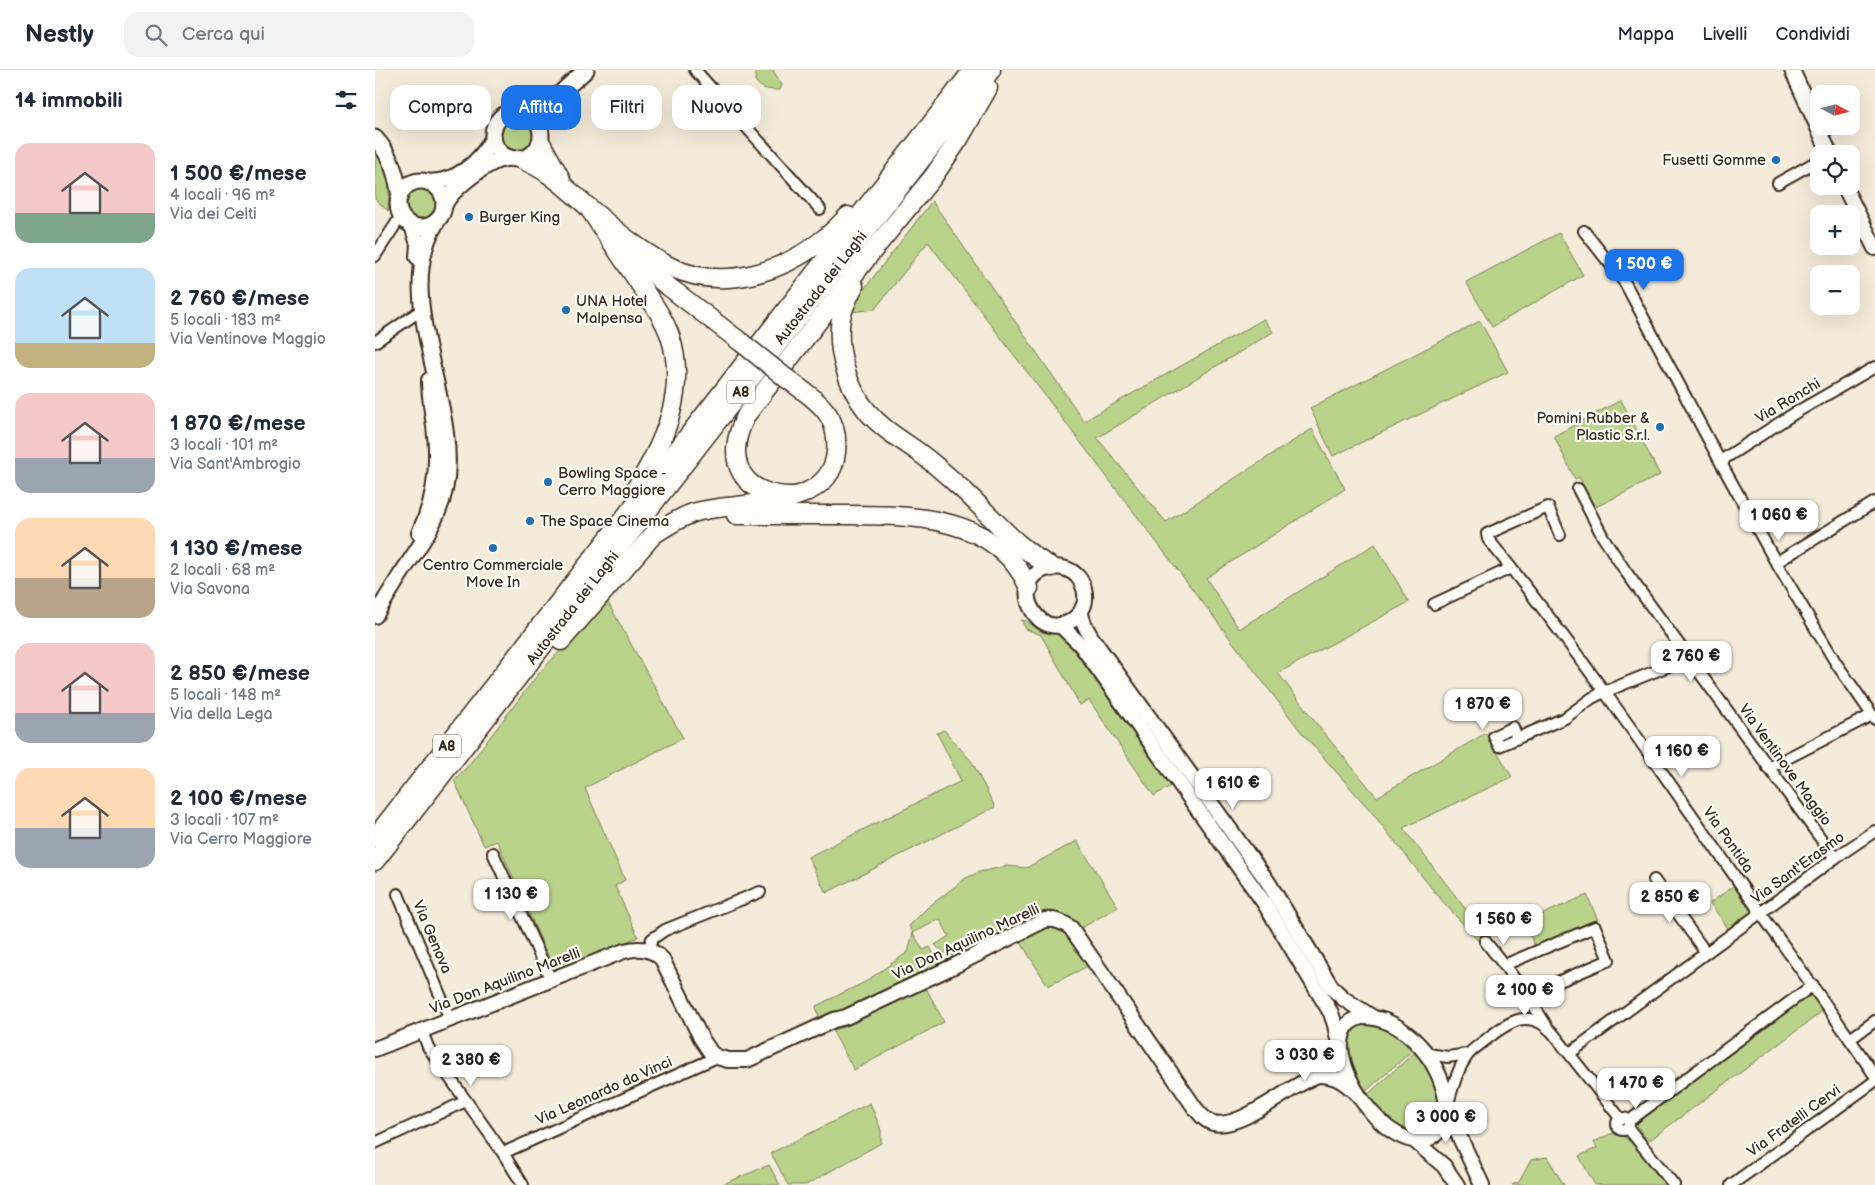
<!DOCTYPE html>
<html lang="it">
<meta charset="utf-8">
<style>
body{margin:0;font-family:"Balsamiq Sans",sans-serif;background:#f2f2f3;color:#1f2937;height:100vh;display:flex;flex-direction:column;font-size:19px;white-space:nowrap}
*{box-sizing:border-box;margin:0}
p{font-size:16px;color:#747a83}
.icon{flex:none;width:28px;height:28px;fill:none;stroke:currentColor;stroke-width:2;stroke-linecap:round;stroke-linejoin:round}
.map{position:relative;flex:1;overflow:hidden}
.sheet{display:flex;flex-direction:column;background:#fff;width:375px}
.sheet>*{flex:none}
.banner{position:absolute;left:15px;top:15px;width:475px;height:45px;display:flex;gap:10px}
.needle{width:32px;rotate:97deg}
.tools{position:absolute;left:1435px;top:15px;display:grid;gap:10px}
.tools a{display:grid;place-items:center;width:50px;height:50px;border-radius:10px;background:#fff;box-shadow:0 5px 20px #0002;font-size:25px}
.price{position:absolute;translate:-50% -42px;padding:0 11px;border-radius:10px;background:#fff;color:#222;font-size:16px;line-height:32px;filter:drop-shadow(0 1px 2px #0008)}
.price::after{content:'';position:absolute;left:50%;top:30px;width:15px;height:11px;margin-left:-8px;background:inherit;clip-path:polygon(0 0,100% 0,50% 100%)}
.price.current{background:#1a73e8;color:#fff}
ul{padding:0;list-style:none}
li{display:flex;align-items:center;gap:15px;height:125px;padding:0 15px}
li span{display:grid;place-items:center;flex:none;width:140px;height:100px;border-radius:15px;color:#555}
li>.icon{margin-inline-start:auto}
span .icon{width:60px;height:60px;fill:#fffc;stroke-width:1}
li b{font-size:21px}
h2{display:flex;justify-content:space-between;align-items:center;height:60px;padding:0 15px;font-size:21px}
.chip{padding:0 18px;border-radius:15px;background:#fff;box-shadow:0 5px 20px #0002;font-size:18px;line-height:45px}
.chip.current{background:#1a73e8;color:#fff}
header{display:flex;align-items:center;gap:30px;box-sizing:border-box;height:70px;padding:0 25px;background:#fff;border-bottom:1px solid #e0e1e3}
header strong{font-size:24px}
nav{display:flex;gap:28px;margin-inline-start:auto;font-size:18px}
.search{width:350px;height:45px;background:#f2f2f3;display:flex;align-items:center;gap:12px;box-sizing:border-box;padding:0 18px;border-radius:15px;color:#747a83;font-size:19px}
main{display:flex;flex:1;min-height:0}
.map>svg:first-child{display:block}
.green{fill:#b9d38b;stroke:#7a7e54}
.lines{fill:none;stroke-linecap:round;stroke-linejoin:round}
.street-casing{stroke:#3b2a1e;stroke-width:14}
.secondary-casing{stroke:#3b2a1e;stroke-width:18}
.primary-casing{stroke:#3b2a1e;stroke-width:19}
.highway-casing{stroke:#3b2a1e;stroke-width:21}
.street{stroke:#fdfcf7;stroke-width:10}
.secondary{stroke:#fdfcf7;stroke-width:14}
.primary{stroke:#fdfcf7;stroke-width:15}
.highway{stroke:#fdfcf7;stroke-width:18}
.highway-bridge-casing{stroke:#3b2a1e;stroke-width:21;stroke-linecap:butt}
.highway-bridge{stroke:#fdfcf7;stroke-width:18}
.poi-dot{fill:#1f6fb2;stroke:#fdfcf7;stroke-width:2}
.labels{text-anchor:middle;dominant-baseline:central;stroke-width:4.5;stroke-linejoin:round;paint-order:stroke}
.shield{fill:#fdfcf7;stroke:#75695f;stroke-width:1}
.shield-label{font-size:14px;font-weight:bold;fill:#3b2a1e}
.poi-label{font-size:15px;fill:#3b2a1e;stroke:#fdfcf7;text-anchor:start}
.street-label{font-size:15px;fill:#3b2a1e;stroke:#fdfcf7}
</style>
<header>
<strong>Nestly</strong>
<div class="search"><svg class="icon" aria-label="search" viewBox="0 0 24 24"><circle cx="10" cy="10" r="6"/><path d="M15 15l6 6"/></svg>Cerca qui</div>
<nav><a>Mappa</a><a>Livelli</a><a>Condividi</a></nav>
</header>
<main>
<section class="sheet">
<h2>14 immobili<svg class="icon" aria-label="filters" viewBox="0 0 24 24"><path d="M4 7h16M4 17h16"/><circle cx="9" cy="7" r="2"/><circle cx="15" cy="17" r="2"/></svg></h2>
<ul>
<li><span style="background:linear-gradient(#f6c9c9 70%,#7fa58c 0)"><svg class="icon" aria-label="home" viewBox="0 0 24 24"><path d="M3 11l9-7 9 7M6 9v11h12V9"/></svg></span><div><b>1 500 €/mese</b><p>4 locali · 96 m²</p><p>Via dei Celti</p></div></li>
<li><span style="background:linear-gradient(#bfe0f5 75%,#c2b280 0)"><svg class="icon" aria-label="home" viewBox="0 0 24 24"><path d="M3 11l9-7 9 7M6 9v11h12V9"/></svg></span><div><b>2 760 €/mese</b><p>5 locali · 183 m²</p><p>Via Ventinove Maggio</p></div></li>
<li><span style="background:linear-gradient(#f6c9c9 65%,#9aa5b1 0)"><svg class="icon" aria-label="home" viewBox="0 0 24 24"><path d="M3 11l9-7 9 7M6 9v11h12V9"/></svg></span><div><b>1 870 €/mese</b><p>3 locali · 101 m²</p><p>Via Sant'Ambrogio</p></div></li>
<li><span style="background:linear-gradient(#ffd9b3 60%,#b9a48a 0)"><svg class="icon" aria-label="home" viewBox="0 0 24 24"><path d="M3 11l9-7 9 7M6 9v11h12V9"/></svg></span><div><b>1 130 €/mese</b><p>2 locali · 68 m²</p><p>Via Savona</p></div></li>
<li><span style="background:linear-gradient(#f6c9c9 70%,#9aa5b1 0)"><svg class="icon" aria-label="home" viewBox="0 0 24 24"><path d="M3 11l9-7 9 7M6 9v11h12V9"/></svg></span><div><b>2 850 €/mese</b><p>5 locali · 148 m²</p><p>Via della Lega</p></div></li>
<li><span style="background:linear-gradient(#ffd9b3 60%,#9aa5b1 0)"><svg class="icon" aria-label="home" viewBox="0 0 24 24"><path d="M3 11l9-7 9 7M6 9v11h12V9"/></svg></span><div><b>2 100 €/mese</b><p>3 locali · 107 m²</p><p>Via Cerro Maggiore</p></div></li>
</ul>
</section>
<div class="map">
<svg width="1500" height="1115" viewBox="0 0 1500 1115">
<rect width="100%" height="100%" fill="#f5ebda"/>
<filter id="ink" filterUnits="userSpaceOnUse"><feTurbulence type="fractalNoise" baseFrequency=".02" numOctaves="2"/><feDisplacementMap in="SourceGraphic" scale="10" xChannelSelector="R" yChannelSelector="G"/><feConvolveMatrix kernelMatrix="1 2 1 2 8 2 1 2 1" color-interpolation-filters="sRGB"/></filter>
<g filter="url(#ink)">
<!-- green -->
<g class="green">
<path d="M381 0H398L407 15 405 20C395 20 385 20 380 10Z"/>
<circle cx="142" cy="65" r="18"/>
<path d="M0 78C15 102 15 114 13 141L0 129Z"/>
<circle cx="46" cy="135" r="16"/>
<polygon points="557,131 709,351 889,249 898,262 722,368 791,452 937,359 970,419 831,508 864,559 1000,474 1034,532 903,603 948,662 1002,727 1111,663 1137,707 1028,758 1113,868 1105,873 1062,825 994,739 927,663 553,172 500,239 477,242 483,227"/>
<polygon points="1184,163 1208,205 1117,257 1091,212"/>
<polygon points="1105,251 1133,302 958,386 935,338"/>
<polygon points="1246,330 1285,405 1219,438 1204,407 1200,409 1179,366"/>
<polygon points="231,529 308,668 210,718 250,810 240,816 263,867 180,902 122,771 109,776 79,710 92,697 164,603 206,559"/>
<polygon points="646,550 651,551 667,562 687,564 796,716 779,726 714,630 705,635 666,565 651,559"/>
<polygon points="569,660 597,692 620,737 451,823 433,787 586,711 562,663"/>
<polygon points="702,771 743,837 694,865 715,895 673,916 640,863 582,888 568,882 560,875 574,866 565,849 538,863 548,880 555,877 564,894 556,904 446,950 444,948 441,936 490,912 533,882 538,863 534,856 552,838 591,808 604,802 632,796 651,798"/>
<polygon points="1360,815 1377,840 1377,844 1354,860 1335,833"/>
<polygon points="1212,825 1223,850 1160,877 1153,860 1157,858 1154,850"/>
<polygon points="550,916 569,952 479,1000 457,960 471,956"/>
<polygon points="1434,926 1440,927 1447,937 1444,944 1275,1070 1269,1066 1262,1056 1263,1052"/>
<path d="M991 952C1011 953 1024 966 1038 980L990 1022C978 1002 959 963 991 952Z"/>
<path d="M1040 982C1057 1001 1065 1023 1067 1048L1052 1064C1048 1064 1041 1065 1037 1064 1019 1058 1001 1040 992 1025Z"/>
<polygon points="495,1033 506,1060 506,1073 431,1115 413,1115 396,1083"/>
<path d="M1241 1063C1261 1070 1277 1099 1290 1115H1220L1204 1086 1222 1078 1219 1072 1235 1064Z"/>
<polygon points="1172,1087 1189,1115 1137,1115 1144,1112 1156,1090"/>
<polygon points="394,1095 405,1115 346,1115"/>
</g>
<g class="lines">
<!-- street casing -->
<g class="street-casing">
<g id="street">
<polyline points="320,0 445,139"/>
<polyline points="1403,113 1444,90"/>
<polyline points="1209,161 1250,213 1347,395 1399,489 1461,593 1500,649"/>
<polyline points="0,186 26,146"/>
<polyline points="0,272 42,243"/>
<polyline points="1347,395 1350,388 1420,343 1500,297"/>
<polyline points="1203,419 1228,467 1251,502 1460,788"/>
<path d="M1185 465 1173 437 1112 464 1113 469C1201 578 1281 693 1361 808 1407 874 1455 939 1500 1006"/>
<polyline points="1402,492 1500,432"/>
<polyline points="1059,534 1136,498"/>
<polyline points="1142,668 1138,657 1119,666 1124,676 1190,648 1217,628 1229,622 1313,588"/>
<polyline points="1393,698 1497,645"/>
<polyline points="118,783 176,910"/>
<polyline points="1279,810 1331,883"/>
<polyline points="23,824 75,949"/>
<polyline points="1110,871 1129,895"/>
<polyline points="273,880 277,869 290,860 385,822"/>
<polyline points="1152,925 1234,890 1220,857 1129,895 1152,925 1171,955"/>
<polyline points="47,961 53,977 128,1083 148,1115"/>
<polyline points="1475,969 1500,951"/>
<polyline points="1195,983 1460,788 1500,761"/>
<polyline points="1053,984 1073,987 1093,984"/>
<path d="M1073 1033C1078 1017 1082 1000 1092 986 1097 979 1106 974 1113 968 1135 951 1154 938 1177 962L1245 1048"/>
<circle cx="1248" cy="1054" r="6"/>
<polyline points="1254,1051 1438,915"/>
<polyline points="1253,1058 1299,1115"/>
<polyline points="0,1073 91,1031"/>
<polyline points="128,1083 342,987"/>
<polyline points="1356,1115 1500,1011"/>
</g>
</g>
<!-- secondary casing -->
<g class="secondary-casing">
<g id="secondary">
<polyline points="1417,0 1455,84"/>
<polyline points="1469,116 1500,178"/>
<polyline points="37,156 43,174 42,187"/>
<path d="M44 463C60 430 64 392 59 356 57 340 54 326 54 310"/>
<path d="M706 542C668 586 627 511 673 498 683 496 695 498 702 506 709 513 712 525 709 535 709 535 706 541 706 542 706 550 712 560 716 567L893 812 957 918 969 929 997 947"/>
<path d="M0 546C8 533 16 520 24 507 42 479 63 453 70 420 88 336 14 228 62 152"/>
<path d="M685 555 706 575 890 834 956 943 960 955 965 979 953 997 943 1005C960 1005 969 1011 981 1023"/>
<path d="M986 947C1026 946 1059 984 1069 1020 1072 1032 1075 1046 1067 1057 1031 1109 945 997 971 957 974 951 980 949 986 947Z"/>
<path d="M0 979 249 881C265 877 276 878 287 889L326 968 336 983 342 987 353 990H372L459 950 471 947 581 895 670 850C681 849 688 852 696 858L820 1038C825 1044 830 1051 838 1053 866 1060 915 1015 943 1005"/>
<polyline points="1072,1040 1107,1115"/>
<polyline points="1041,1072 1069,1096 1082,1115"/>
</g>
</g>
<!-- primary casing -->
<g class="primary-casing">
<g id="primary">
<circle cx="142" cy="65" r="24"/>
<path d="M165 56C170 32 194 16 211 0"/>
<path d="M0 68C16 85 21 104 25 126"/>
<circle cx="46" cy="134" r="23"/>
<path d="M52 112C80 114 106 92 118 68"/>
<path d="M69 135C76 120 104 99 119 92 124 89 129 89 135 88"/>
</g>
</g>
<!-- highway casing -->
<g class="highway-casing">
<g id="highway">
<polyline points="166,73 186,109"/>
<path d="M145 89C175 100 195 122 219 142 243 162 267 183 296 197 348 222 409 202 451 167 459 161 466 153 473 146"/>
<path d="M213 137C229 161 246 186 262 210 274 228 288 246 295 266 313 320 289 373 261 418"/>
<polyline points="254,181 285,210 367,273"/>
<path d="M479 216C474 226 468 237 466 248 461 279 472 317 492 341 506 358 525 369 542 381 557 392 572 405 586 418 616 445 642 479 677 497"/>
<path d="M421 426C368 428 346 391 372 344L491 189 558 107 584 69 613 18"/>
<path d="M361 445C394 445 427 445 460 445 530 445 621 442 654 518"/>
<path d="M186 571 278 465C290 457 304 448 318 443 360 429 456 444 461 382 465 342 439 329 411 308"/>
<path d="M0 768C199 512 399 256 598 0"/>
<polyline points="0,791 616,0"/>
</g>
</g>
<!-- street -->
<use href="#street" class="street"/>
<!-- secondary -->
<use href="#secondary" class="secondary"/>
<!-- primary -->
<use href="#primary" class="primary"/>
<!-- highway -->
<use href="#highway" class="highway"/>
<!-- highway-bridge casing -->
<g class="highway-bridge-casing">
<polyline id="highway-bridge" points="367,273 411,308"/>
</g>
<!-- highway-bridge -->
<use href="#highway-bridge" class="highway-bridge"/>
</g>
</g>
<!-- markers -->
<g class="poi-dot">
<circle cx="1401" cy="90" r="5"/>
<circle cx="94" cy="147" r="5"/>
<circle cx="191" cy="240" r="5"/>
<circle cx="1285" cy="357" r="5"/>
<circle cx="173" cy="412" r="5"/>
<circle cx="155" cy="451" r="5"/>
<circle cx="118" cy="478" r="5"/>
</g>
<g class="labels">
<!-- shield labels -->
<g class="shield">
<rect x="352" y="310.5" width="28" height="23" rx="4"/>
<rect x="58" y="664.5" width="28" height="23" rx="4"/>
</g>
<g class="shield-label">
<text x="366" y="322">A8</text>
<text x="72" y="676">A8</text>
</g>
<!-- poi labels -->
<g class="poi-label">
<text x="1391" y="90" text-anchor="end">Fusetti Gomme</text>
<text x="104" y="147">Burger King</text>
<text x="201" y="231">UNA Hotel<tspan x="201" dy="17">Malpensa</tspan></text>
<text x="1275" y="348" text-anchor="end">Pomini Rubber &amp;<tspan x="1275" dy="17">Plastic S.r.l.</tspan></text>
<text x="183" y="403">Bowling Space -<tspan x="183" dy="17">Cerro Maggiore</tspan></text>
<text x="165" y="451">The Space Cinema</text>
<text x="118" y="495" text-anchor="middle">Centro Commerciale<tspan x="118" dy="17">Move In</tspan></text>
</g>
<!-- street labels -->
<g class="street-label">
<text transform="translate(446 218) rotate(-52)">Autostrada dei Laghi</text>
<text transform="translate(1413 331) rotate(-31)">Via Ronchi</text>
<text transform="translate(198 538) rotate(-52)">Autostrada dei Laghi</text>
<text transform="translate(1410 695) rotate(54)">Via Ventinove Maggio</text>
<text transform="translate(1353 770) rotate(55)">Via Pontida</text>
<text transform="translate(1423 798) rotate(-36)">Via Sant'Erasmo</text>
<text transform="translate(57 867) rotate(67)">Via Genova</text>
<text transform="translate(591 872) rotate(-25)">Via Don Aquilino Marelli</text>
<text transform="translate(130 911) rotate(-21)">Via Don Aquilino Marelli</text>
<text transform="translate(229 1021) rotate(-24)">Via Leonardo da Vinci</text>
<text transform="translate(1419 1051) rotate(-36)">Via Fratelli Cervi</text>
</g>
</g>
</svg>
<div class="tools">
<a><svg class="needle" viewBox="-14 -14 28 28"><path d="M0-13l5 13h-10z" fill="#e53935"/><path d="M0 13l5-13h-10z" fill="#747a83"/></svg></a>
<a><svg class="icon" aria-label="locate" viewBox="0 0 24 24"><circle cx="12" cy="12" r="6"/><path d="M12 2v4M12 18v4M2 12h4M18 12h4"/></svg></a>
<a>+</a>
<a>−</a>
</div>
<b class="price current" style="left:1269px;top:221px">1 500 €</b>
<b class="price" style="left:1404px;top:472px">1 060 €</b>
<b class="price" style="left:1316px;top:613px">2 760 €</b>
<b class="price" style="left:1108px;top:661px">1 870 €</b>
<b class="price" style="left:1307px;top:708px">1 160 €</b>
<b class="price" style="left:858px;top:740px">1 610 €</b>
<b class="price" style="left:136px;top:851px">1 130 €</b>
<b class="price" style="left:1295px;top:854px">2 850 €</b>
<b class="price" style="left:1129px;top:876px">1 560 €</b>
<b class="price" style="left:1150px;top:947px">2 100 €</b>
<b class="price" style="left:930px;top:1012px">3 030 €</b>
<b class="price" style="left:96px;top:1017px">2 380 €</b>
<b class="price" style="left:1261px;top:1040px">1 470 €</b>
<b class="price" style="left:1071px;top:1074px">3 000 €</b>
<div class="banner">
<a class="chip">Compra</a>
<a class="chip current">Affitta</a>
<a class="chip">Filtri</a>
<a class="chip">Nuovo</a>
</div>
</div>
</main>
